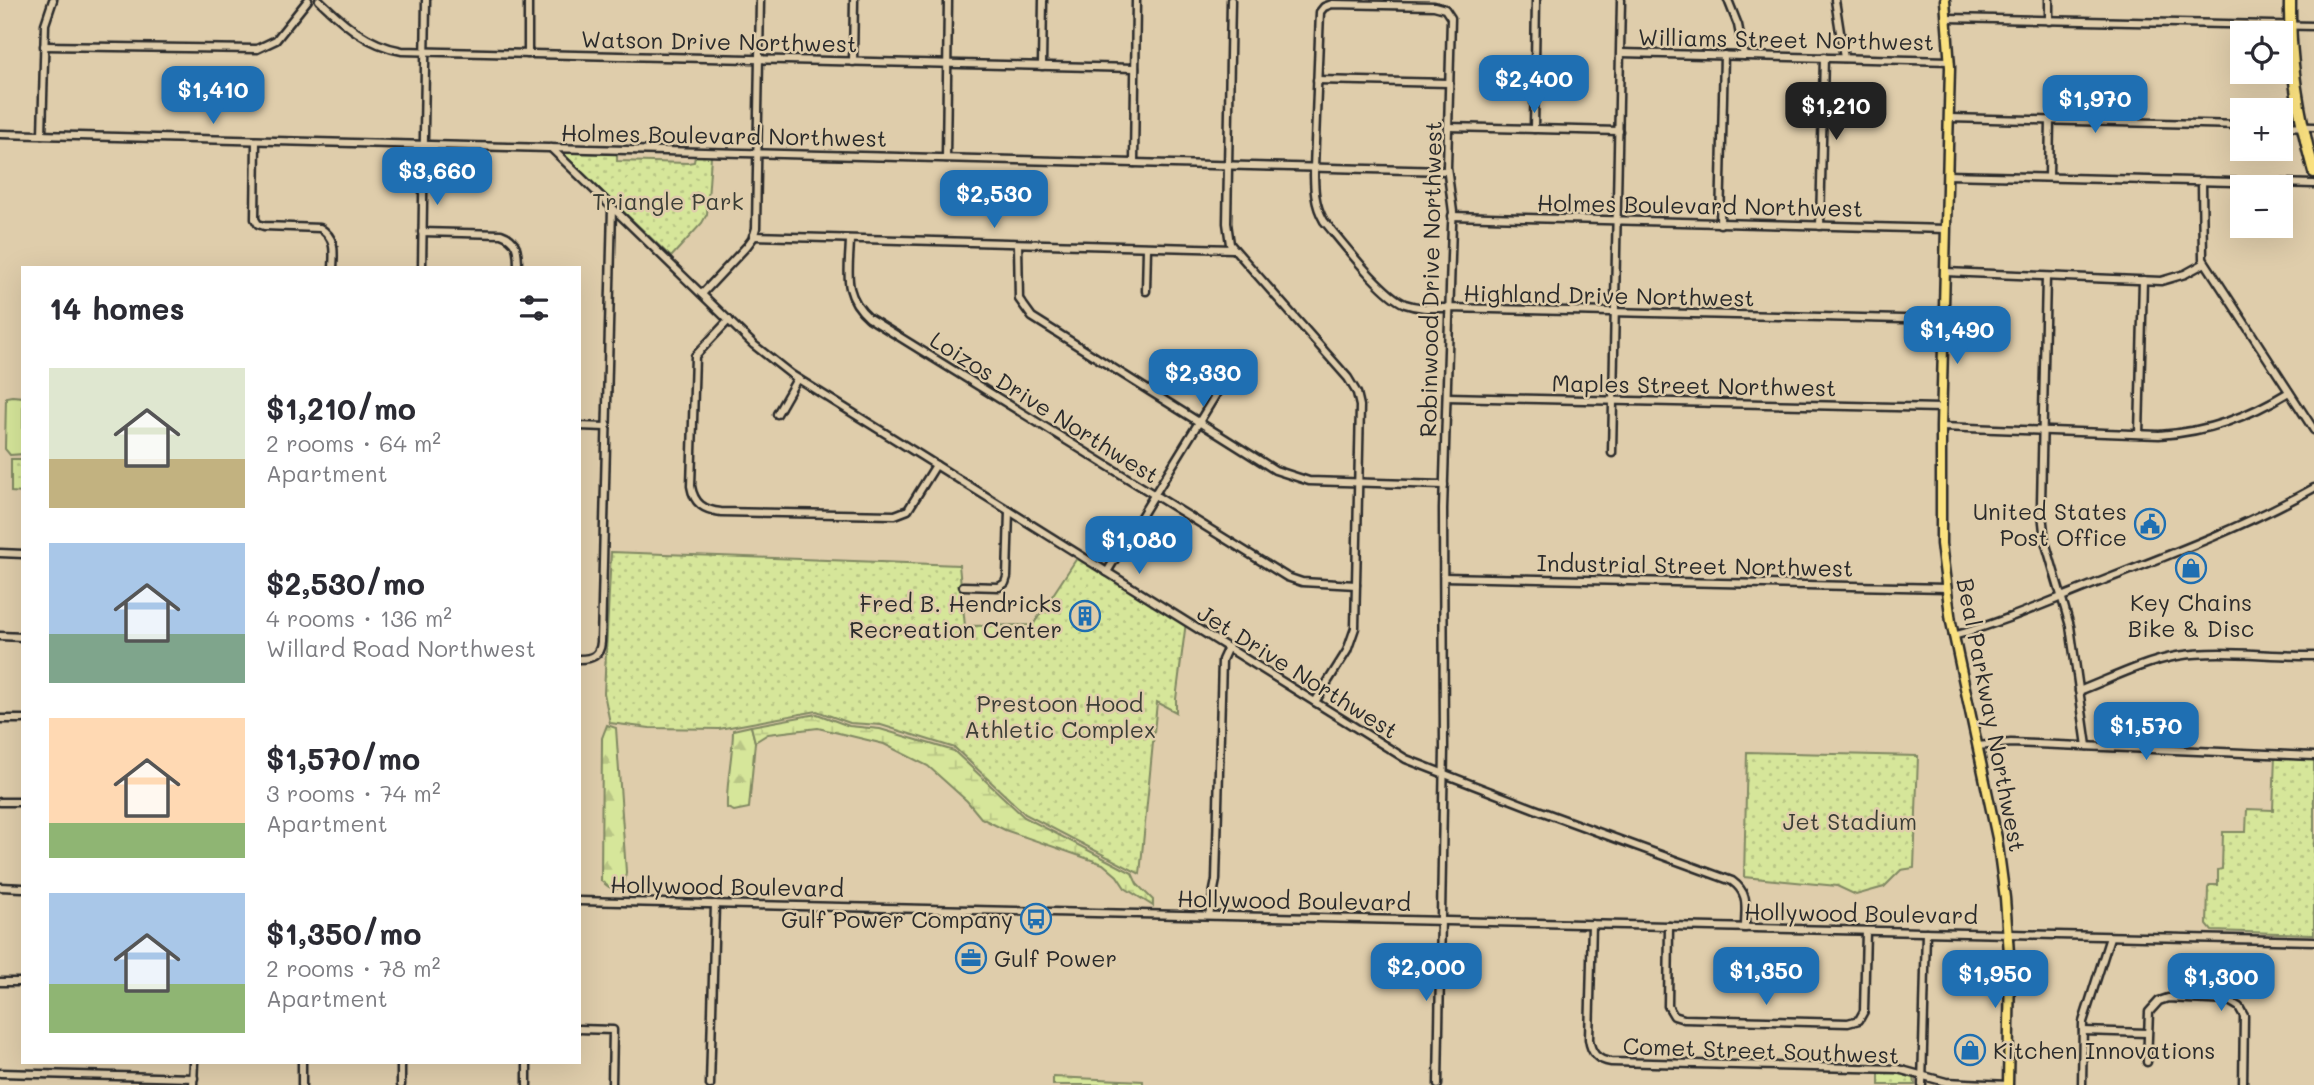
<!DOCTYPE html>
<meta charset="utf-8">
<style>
body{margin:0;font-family:Mali,sans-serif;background:#f2f2f3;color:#2b2b33;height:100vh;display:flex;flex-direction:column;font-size:26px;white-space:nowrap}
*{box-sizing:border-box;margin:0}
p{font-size:23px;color:#7c7c81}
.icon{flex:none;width:38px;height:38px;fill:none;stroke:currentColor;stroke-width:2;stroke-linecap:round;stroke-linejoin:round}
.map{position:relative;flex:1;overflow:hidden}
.side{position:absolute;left:21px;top:266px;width:560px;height:798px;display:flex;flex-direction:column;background:#fff;border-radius:0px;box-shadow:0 7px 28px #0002}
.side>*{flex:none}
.controls{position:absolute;left:2230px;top:21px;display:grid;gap:14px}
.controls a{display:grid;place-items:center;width:63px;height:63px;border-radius:0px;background:#fff;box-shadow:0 7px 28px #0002;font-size:35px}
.price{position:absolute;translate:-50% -60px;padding:0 16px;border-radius:14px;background:#1f6fb2;color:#fff;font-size:23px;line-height:46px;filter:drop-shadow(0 2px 4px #0008)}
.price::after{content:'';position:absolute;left:50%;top:42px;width:21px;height:16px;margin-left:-10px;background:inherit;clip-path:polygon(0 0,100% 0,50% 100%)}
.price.selected{background:#222;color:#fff}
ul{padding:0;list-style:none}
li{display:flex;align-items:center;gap:21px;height:175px;padding:0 28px}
li span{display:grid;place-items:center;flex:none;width:196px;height:140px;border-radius:0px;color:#555}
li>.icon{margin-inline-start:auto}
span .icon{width:84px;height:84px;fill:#fffc;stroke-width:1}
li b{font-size:30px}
h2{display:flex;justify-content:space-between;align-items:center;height:84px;padding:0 28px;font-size:30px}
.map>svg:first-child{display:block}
.grass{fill:#d6e69a;stroke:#808862;stroke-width:2}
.forest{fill:url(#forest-firs);stroke:#808862;stroke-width:2}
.wetland{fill:url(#wetland-marsh);stroke:#808862;stroke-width:2}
.park{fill:url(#park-dots);stroke:#808862;stroke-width:2}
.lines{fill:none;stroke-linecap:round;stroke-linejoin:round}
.minor-casing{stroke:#2b2b2b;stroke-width:11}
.major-casing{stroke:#2b2b2b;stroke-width:13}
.highway-casing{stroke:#2b2b2b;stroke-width:15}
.minor{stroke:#dfcdab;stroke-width:6}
.major{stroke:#fae180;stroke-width:8}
.highway{stroke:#fae180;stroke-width:10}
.labels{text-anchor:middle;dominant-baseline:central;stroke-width:5;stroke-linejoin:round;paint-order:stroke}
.street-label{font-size:23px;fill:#2b2b2b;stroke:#dfcdab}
.park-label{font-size:23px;fill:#3c3e36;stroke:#dfcdab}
.poi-label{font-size:23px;fill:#2b2b2b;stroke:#dfcdab;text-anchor:end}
</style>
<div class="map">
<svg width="2314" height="1085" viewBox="0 0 2314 1085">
<defs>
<pattern id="forest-firs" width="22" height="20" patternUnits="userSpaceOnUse" patternTransform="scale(1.75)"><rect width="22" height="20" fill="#d6e69a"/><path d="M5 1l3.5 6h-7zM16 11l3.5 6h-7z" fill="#b8c585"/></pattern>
<pattern id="wetland-marsh" width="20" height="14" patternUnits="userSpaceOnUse" patternTransform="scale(1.75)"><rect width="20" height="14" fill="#d6e69a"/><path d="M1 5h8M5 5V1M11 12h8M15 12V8" fill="none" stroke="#b8c585"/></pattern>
<pattern id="park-dots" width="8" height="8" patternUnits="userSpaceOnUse" patternTransform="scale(1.75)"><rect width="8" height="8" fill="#d6e69a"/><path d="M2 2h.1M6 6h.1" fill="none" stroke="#b8c585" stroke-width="1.8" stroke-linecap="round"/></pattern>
</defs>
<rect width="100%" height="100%" fill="#dfcdab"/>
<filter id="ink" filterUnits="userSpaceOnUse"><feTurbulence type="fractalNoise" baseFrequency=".0143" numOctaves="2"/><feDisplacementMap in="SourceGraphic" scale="14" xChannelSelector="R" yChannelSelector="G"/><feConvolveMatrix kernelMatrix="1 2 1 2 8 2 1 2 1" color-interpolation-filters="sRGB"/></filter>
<g filter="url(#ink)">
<!-- grass -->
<polygon class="grass" points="12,396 23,397 23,454 10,455 5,449 6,397"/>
<!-- forest -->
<g class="forest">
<polygon points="607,725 616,728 626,872 625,881 617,889 609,887 601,881 602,738"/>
<path d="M751 726 755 742 749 808 734 811 727 808C726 781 733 756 733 730Z"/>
<polygon points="1053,1077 1143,1081 1143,1085 1053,1085"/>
</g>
<!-- wetland -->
<polygon class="wetland" points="817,714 849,726 880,729 954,751 1024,817 1132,873 1137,884 1153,900 1153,906 1125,888 1117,876 1103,864 1005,830 981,818 967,801 928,766 884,744 818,728 768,734 755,742 751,726"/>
<!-- park -->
<g class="park">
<polygon points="561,152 617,154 617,161 688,163 694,162 695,156 711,156 707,214 702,223 671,257"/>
<polygon points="11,459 23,459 23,493 11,492"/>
<polygon points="611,552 959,565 965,626 1033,625 1079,555 1186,622 1176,699 1176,712 1157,702 1140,874 1025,814 955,748 881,725 850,723 817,711 719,729 650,728 610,723 604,693"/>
<polygon points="1747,752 1918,756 1914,868 1901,870 1884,887 1856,895 1837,886 1744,877"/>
<polygon points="2275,756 2314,759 2314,934 2212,931 2207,925 2208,888 2210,885 2218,885 2218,870 2222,869 2223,832 2246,832 2247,809 2273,810"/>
<polygon points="1879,1072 1899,1072 1914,1076 1915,1085 1879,1085"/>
</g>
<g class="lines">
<!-- minor casing -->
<g class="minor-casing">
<g id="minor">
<path d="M319 0C344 24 367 45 402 51L1135 68"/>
<polyline points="1231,0 1227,223 1230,244 1348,378 1357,393 1360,406 1355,628 1347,651 1315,702"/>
<polyline points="1728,0 1738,25 1744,56"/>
<polyline points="1835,0 1844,58"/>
<polyline points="1948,18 2314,26"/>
<polyline points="2049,21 2049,0"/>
<polyline points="44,46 257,49 276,40 308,0"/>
<polyline points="1621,53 1950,61"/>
<polyline points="528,54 528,0"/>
<polyline points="853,62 854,0"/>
<polyline points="1042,66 1043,0"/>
<polyline points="1317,80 1449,83"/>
<polyline points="1949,118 2242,125"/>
<polyline points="2280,126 2314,127"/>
<polyline points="1448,127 1619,131"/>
<polyline points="1534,129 1536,0"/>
<polyline points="0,134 1447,171"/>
<polyline points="42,135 45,24 53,0"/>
<path d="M256 141 255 219 258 224 264 226 320 228C336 238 334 251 333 268"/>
<path d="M551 148 754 345 792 375 1406 759 1535 809 1732 881C1750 894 1745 907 1745 928"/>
<polyline points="946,158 948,0"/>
<polyline points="1134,163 1136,0"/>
<polyline points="1947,175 2314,184"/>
<polyline points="2049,177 2050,120"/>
<polyline points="2202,181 2203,259 2314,430"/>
<polyline points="1452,216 1946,229"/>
<polyline points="1720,224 1724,55"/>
<polyline points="1820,226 1824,57"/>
<path d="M422 232 501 234C518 240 518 251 518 268"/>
<polyline points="753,236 1233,249"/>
<path d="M850 240C849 273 842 294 869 318L1287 577 1302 582 1356 585"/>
<polyline points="1018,244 1019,299 1032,317 1275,470 1309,481 1444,485"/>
<polyline points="422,268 426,0"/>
<polyline points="1945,272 2161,281 2185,274 2205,263"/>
<polyline points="2046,277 2041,504 2045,541 2070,626 2087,746"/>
<polyline points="1146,291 1147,248"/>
<polyline points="702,294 747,246 753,238 756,228 760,0"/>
<path d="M729 320 695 356 691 486C694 504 704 510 721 512L895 515 908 510 936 465"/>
<polyline points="1447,397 1941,408"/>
<polyline points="777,414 797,379"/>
<polyline points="579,426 606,427"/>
<path d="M1941 427 2159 435C2208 432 2248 417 2289 392"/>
<polyline points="2139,434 2143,280"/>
<polyline points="1612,453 1621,0"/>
<polyline points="0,553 23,554"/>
<polyline points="1107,572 1223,383"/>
<polyline points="1444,577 1946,588"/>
<polyline points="963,586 999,587 1005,583 1007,577 1009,511"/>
<polyline points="0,636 23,637"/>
<path d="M1953 636C2001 623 2048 602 2094 584 2169 555 2244 527 2314 488"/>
<path d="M579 659C592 659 600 656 601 642L612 208"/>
<path d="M2079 691C2110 679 2143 662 2177 656 2222 649 2269 657 2314 656"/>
<polyline points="0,719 23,719"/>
<polyline points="1977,746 2011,743 2314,756"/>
<polyline points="0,802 23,802"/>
<polyline points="0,887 23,888"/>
<polyline points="579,901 2314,941"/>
<polyline points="1209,915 1216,880 1222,660 1228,647"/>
<path d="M1592 924 1589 1039C1591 1053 1597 1060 1611 1062L1898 1069 1946 1082 2008 1085"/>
<polyline points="1669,926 1668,1006 1674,1016 1684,1019 1848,1023 1859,1020 1864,1011 1866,931"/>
<polyline points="0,982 23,982"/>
<polyline points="579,1029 613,1030 612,1085"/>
<polyline points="2083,1031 2147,1033"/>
<polyline points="2147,1062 2149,1012 2159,1001 2168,998 2229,1001 2239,1007 2244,1016 2243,1085"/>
<polyline points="0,1073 194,1078"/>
<polyline points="193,1085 194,1062"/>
<polyline points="302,1085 302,1062"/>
<polyline points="401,1085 401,1062"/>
<polyline points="527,1085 527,1062"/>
<polyline points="710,1085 715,904"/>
<path d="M1438 1085 1444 748 1443 509 1452 225 1453 212 1447 167 1451 18 1445 9 1434 6 1332 4 1324 7 1320 12 1314 168C1314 187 1314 204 1324 221 1342 242 1382 295 1405 304 1419 309 1434 308 1449 308L1943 320"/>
<polyline points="1922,1085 1926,932"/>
<polyline points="2082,1085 2083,1022 2110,937"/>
</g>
</g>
<!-- major casing -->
<g class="major-casing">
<polyline id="major" points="1945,0 1950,67 1941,427 1941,544 1951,622 1997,838 2005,898 2010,967 2008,1085"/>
</g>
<!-- highway casing -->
<g class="highway-casing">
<path id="highway" d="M2290 0C2289 59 2298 115 2314 172"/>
</g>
<!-- minor -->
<use href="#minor" class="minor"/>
<!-- major -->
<use href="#major" class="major"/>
<!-- highway -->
<use href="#highway" class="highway"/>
</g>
</g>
<!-- icons -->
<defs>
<g id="civic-ring" transform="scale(1.575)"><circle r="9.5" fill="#dfcdab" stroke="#1f6fb2" stroke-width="1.5"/><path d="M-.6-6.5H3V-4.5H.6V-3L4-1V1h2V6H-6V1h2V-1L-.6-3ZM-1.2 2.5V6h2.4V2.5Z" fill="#1f6fb2"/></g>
<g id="shop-ring" transform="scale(1.575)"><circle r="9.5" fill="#dfcdab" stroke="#1f6fb2" stroke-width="1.5"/><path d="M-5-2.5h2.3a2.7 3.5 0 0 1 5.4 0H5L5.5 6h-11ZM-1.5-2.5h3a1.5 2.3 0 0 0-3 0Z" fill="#1f6fb2"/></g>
<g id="building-ring" transform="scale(1.575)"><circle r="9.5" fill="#dfcdab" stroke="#1f6fb2" stroke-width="1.5"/><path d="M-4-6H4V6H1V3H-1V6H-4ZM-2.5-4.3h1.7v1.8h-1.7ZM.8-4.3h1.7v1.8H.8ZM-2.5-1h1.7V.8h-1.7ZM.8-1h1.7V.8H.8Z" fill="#1f6fb2"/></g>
<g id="bus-ring" transform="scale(1.575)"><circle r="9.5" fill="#dfcdab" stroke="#1f6fb2" stroke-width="1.5"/><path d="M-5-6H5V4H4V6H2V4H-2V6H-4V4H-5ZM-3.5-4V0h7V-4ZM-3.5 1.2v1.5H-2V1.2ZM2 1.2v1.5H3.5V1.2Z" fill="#1f6fb2"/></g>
<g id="office-ring" transform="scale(1.575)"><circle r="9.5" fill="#dfcdab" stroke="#1f6fb2" stroke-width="1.5"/><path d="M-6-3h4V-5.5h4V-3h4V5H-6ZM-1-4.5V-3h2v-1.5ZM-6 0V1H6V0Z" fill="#1f6fb2"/></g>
</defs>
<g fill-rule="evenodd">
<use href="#civic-ring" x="2150" y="524"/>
<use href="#shop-ring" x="2191" y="568"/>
<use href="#building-ring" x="1085" y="616"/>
<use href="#bus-ring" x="1036" y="919"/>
<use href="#office-ring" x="971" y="958"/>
<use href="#shop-ring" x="1970" y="1050"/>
</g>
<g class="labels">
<!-- street labels -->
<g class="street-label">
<text transform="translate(1786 39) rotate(1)">Williams Street Northwest</text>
<text transform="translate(719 41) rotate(1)">Watson Drive Northwest</text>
<text transform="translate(724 135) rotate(1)">Holmes Boulevard Northwest</text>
<text transform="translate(1700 205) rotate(1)">Holmes Boulevard Northwest</text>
<text transform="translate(1430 279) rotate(-89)">Robinwood Drive Northwest</text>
<text transform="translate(1609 295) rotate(1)">Highland Drive Northwest</text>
<text transform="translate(1694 385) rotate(1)">Maples Street Northwest</text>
<text transform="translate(1045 407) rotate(32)">Loizos Drive Northwest</text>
<text transform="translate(1695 565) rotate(1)">Industrial Street Northwest</text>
<text transform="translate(1298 671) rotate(32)">Jet Drive Northwest</text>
<text transform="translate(1992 715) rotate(79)">Beal Parkway Northwest</text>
<text transform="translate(727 886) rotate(1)">Hollywood Boulevard</text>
<text transform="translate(1294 900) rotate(1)">Hollywood Boulevard</text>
<text transform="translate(1861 913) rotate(1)">Hollywood Boulevard</text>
<text transform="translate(1761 1050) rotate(2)">Comet Street Southwest</text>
</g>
<!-- park labels -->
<g class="park-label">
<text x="668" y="201">Triangle Park</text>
<text x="1060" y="703">Prestoon Hood<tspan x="1060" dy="26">Athletic Complex</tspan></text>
<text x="1850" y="821">Jet Stadium</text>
</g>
<!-- poi labels -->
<g class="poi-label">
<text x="2127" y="511">United States<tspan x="2127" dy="26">Post Office</tspan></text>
<text x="2191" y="602" text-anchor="middle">Key Chains<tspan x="2191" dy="26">Bike &amp; Disc</tspan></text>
<text x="1062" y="603">Fred B. Hendricks<tspan x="1062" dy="26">Recreation Center</tspan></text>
<text x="1013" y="919">Gulf Power Company</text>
<text x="994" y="958" text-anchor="start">Gulf Power</text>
<text x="1993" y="1050" text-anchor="start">Kitchen Innovations</text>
</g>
</g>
</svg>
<div class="controls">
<a><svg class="icon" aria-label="locate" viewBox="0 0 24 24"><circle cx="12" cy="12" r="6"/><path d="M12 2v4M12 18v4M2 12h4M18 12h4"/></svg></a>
<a>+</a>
<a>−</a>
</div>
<b class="price" style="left:1534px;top:115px">$2,400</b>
<b class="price" style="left:213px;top:126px">$1,410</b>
<b class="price" style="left:2095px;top:135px">$1,970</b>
<b class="price selected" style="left:1836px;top:142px">$1,210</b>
<b class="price" style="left:437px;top:207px">$3,660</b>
<b class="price" style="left:994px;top:230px">$2,530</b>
<b class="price" style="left:1957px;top:366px">$1,490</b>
<b class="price" style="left:1203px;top:409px">$2,330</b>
<b class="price" style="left:1139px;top:576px">$1,080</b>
<b class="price" style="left:2146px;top:762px">$1,570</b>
<b class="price" style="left:1426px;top:1003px">$2,000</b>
<b class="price" style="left:1766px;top:1007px">$1,350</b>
<b class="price" style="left:1995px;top:1010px">$1,950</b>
<b class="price" style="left:2221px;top:1013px">$1,300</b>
<section class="side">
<h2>14 homes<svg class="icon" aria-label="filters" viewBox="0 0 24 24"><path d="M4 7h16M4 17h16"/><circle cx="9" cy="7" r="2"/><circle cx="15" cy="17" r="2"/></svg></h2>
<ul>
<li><span style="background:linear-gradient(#dfe7d0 65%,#c2b280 0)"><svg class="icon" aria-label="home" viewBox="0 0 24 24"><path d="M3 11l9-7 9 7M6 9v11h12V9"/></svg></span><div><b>$1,210/mo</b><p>2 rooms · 64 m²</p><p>Apartment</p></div></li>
<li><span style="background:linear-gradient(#a9c7e8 65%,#7fa58c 0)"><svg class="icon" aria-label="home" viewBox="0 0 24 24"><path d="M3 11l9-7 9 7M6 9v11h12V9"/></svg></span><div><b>$2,530/mo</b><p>4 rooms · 136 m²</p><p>Willard Road Northwest</p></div></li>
<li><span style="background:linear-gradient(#ffd9b3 75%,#8fb573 0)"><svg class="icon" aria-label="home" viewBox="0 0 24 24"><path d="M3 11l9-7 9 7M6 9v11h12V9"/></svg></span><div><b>$1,570/mo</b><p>3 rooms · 74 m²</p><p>Apartment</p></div></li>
<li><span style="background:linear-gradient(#a9c7e8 65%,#8fb573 0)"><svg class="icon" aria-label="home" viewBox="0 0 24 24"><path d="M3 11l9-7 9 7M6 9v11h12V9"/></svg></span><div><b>$1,350/mo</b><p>2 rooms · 78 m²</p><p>Apartment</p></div></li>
</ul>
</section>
</div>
